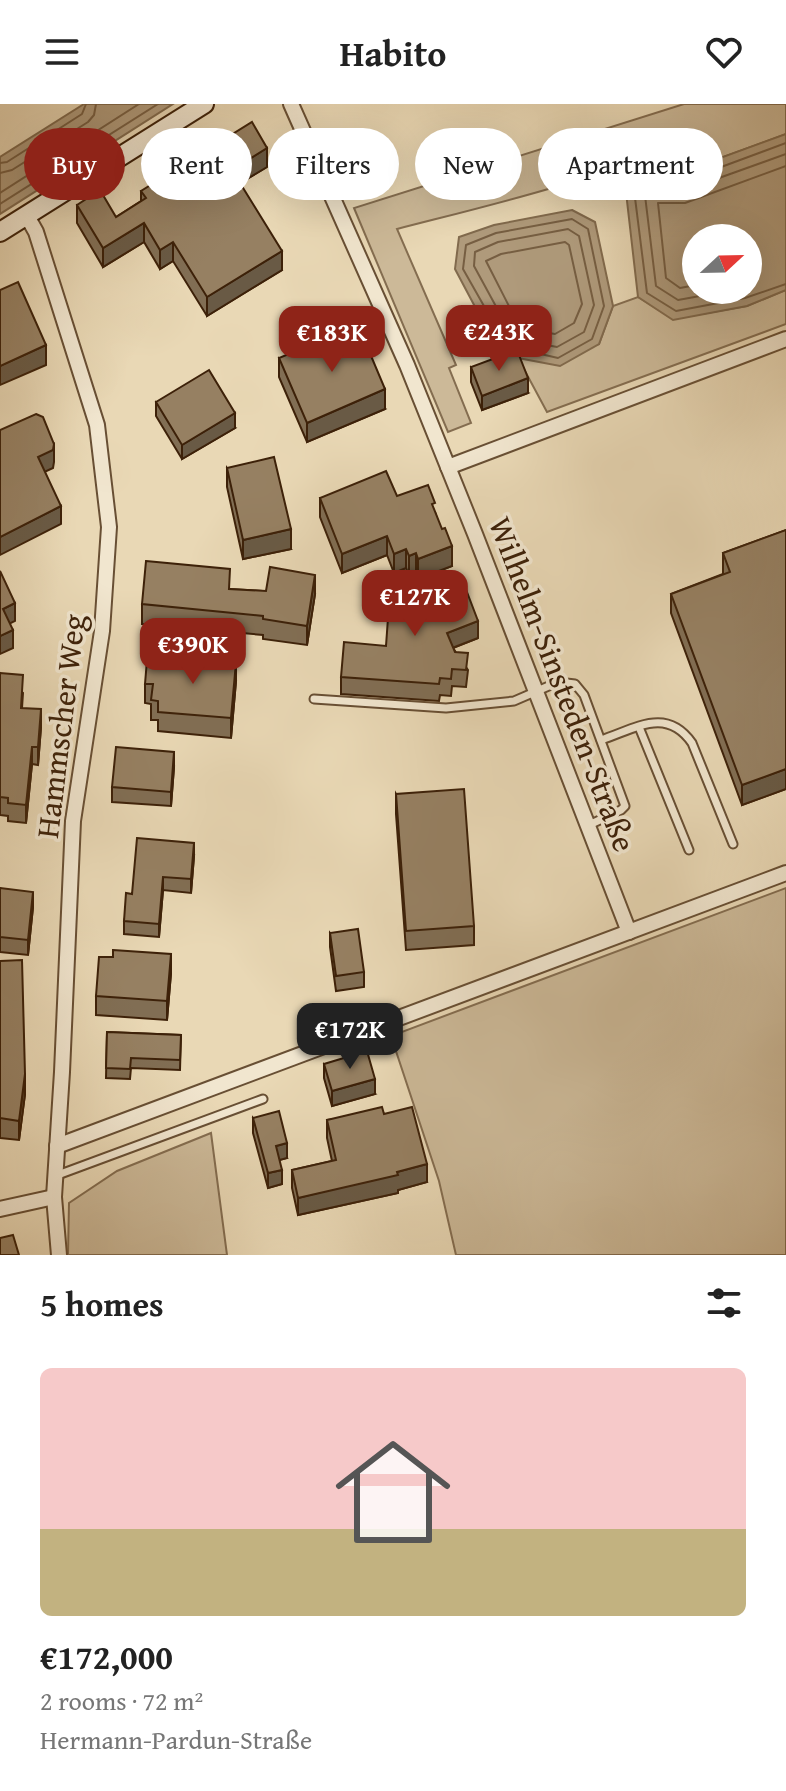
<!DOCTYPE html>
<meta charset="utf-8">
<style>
body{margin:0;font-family:"Gentium Book Plus",serif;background:#f2f2f2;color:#222;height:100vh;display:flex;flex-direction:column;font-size:30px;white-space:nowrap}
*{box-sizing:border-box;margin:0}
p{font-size:26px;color:#767676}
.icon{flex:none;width:44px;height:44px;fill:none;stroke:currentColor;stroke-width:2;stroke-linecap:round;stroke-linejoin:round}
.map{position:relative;height:1151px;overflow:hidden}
.side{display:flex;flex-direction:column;background:#fff;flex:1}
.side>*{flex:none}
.guide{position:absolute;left:24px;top:24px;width:738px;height:72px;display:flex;gap:16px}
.needle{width:52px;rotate:68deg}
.tools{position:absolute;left:682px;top:120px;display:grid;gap:16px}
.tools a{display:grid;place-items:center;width:80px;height:80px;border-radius:50%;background:#fff;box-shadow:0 8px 32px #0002;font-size:40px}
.price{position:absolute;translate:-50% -68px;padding:0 18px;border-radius:16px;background:#8f2418;color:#fff;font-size:26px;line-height:52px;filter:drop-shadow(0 2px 4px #0008)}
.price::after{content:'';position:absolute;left:50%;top:48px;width:24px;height:18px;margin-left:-12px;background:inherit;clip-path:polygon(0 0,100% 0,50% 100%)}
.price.selected{background:#222;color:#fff}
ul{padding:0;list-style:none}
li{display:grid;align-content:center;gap:16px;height:424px;padding:0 40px}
li span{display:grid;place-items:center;height:248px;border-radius:12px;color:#555}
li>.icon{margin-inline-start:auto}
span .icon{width:144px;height:144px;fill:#fffc;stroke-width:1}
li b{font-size:34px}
h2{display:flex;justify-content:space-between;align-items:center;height:96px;padding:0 40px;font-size:34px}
.chip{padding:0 28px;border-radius:36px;background:#fff;box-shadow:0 8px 32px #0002;font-size:28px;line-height:72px}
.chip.selected{background:#8f2418;color:#fff}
header{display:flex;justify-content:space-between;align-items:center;height:104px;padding:0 40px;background:#fff;font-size:36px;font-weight:700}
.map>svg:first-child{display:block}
.green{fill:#ccb998;stroke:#846d50;stroke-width:2}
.water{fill:#af9a7b;stroke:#816a4d;stroke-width:2;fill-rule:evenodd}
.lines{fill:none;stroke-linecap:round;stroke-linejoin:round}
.shore{stroke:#765e42;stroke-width:2}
.lane-casing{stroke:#684f34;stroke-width:11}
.street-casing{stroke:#684f34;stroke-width:18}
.secondary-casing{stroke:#3d2109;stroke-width:22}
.lane{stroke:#f1e6cf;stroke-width:7}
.street{stroke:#f1e6cf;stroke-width:14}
.secondary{stroke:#f1e6cf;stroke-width:18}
.wall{fill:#816e54;stroke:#3d2109;stroke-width:2}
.shaded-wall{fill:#695a45;stroke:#3d2109;stroke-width:2}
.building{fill:#968062;stroke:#3d2109;stroke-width:2}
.labels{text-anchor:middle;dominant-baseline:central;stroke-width:7;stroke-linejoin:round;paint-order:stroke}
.street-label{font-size:32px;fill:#3d2109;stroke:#f1e6cf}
</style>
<header><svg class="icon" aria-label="menu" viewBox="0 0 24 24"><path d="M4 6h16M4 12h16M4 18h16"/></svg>Habito<svg class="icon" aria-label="heart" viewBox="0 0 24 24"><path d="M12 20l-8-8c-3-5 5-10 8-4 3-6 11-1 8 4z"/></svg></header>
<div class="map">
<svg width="786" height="1151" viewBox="0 0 786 1151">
<rect width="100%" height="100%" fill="#e9d8b5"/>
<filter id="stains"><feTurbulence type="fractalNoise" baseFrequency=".0025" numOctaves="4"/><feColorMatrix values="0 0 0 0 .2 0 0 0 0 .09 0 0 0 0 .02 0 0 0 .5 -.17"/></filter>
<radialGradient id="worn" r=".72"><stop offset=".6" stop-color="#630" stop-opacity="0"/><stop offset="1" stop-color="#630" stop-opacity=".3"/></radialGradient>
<!-- green -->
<g class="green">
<path d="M684 0H786V30L674 71 670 42C582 80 490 101 397 125L456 261 449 264 471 319 448 328 354 104Z"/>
<polygon points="786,186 786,220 547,308 518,254 599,240 613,202 638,193 673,215 747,202"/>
<polygon points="786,784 786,1151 456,1151 439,1077 391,932"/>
<polygon points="211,1029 227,1151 68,1151 69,1099 117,1067"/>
</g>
<!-- water -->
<g class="water">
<polygon points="84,0 173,0 0,110 0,53"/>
<path d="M786 30V186L747 202 673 216 638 193 623 62 670 42 674 71ZM696 134H748V186H696Z"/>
<polygon points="572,106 595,118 613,202 599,240 560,262 518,254 490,231 455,165 459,133 494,121"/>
</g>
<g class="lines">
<!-- shore -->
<g class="shore">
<polyline points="786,39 678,79 668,75 664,58 661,55 634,66 632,70 647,189 676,207 745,194 786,180"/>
<polyline points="0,59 7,58 82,10 86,0"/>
<polyline points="0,69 12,66 88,18 94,11 96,0"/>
<polyline points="0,89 139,0"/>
<polyline points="0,100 158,0"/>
<polygon points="568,125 579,132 594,201 584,228 557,243 526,237 505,219 474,162 475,148 498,138"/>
<polygon points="565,138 569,141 582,200 574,219 555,230 531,226 514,212 486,157 501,150"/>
<polyline points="696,181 680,184 666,174 658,99 685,99 786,62"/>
<polyline points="733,186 678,196 656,182 643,75 654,70 664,85 680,88 786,50"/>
<polyline points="518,244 497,225 463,165 466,141 496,129 572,115 588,125 604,202 592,235 558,254 519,245"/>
</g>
<!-- lane casing -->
<g class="lane-casing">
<g id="lane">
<polyline points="314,595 446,604 514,597 558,578 575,580 584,591 625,702 621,706 589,721"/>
<polyline points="639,623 689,746"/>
<path d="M601 636C635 625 666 602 692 639L733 740"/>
<polyline points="55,1072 263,995"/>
</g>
</g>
<!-- street casing -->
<g class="street-casing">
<g id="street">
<polyline points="291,0 407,261 475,430 629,828"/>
<polyline points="27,112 36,128 97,321 109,423 102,527 73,717 62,968 54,1093 59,1151"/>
<polyline points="448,363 786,235"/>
<polyline points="57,1042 786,769"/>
<polyline points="0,1105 54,1093"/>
</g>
</g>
<!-- secondary casing -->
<g class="secondary-casing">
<polyline id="secondary" points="0,128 204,0"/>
</g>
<!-- lane -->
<use href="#lane" class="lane"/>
<!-- street -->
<use href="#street" class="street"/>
<!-- secondary -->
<use href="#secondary" class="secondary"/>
</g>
<!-- wall -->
<g class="wall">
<polygon points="267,63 240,79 282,166 207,212 173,157 160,165 144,138 103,163 77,119 77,101 116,113 141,97 141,87"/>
<polygon points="279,254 385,305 307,338 279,273"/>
<polygon points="471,263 528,289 482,306 471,278"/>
<polygon points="156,298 235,324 182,355 156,312"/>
<polygon points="227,364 291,445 243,455 227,383"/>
<polygon points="397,392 435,408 452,462 418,475 416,469 409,471 406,464 394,469 387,451 342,469 320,413 320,394"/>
<polygon points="786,426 786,685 742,701 671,509 671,490 723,470 723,449"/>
<polygon points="230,485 315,490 307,541 263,535 263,531 142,520 142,500"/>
<polygon points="478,534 453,544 468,566 466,583 452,582 451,592 440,591 439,597 341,590 341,573 386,542"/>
<polygon points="0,569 23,589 22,604 41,623 38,661 32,660 26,719 8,717 8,712 0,711"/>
<polygon points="236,577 231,634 158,627 158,616 151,616 151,600 145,599 145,580"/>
<polygon points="174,663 171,702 112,698 112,683"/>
<polygon points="396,690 474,822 474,841 406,846 396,710"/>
<polygon points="194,752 191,789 163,786 159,833 124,830 124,817 132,790"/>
<polygon points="0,784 33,803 28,851 0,848"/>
<polygon points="330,829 364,868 364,883 336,887 330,843"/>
<polygon points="113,853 171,869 167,916 96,911 96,892"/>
<polygon points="0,857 25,990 19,1036 0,1034"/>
<polygon points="107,928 181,931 180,966 131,964 130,975 106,974"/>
<polygon points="324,960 375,990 332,1002 324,974"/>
<polygon points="384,1010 427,1078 398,1086 398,1089 298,1111 292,1084 292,1066 332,1057 327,1034 327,1016"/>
<polygon points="253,1014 287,1054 279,1056 282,1080 268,1084 253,1029"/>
</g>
<!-- shaded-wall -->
<g class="shaded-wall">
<polygon points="267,44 267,63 232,84 232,66"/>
<polygon points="144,119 144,138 103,163 103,144"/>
<polygon points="173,138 173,157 160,165 160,146"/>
<polygon points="282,147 282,166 207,212 207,193"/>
<polygon points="46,241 46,261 0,281 0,262"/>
<polygon points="528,274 528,289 482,306 482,292"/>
<polygon points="385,285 385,305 307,338 307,319"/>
<polygon points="235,309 235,324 182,355 182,341"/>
<polygon points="54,340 54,358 53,364 38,371 38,353"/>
<polygon points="61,402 61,420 0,451 0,433"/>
<polygon points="291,425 291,445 243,455 243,436"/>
<polygon points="387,432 387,451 342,469 342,450"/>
<polygon points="452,442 452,462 418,475 418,455"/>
<polygon points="406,445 406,464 394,469 394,450"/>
<polygon points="416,449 416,469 409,471 409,452"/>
<polygon points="315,471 315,490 307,541 307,522"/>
<polygon points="15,499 15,517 3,523 3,505"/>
<polygon points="478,517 478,534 447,546 447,529"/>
<polygon points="13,526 13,544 0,550 0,532"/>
<polygon points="236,558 236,577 231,634 231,614"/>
<polygon points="41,605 41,623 38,661 38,643"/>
<polygon points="32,643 32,660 26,719 26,701"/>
<polygon points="174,648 174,663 171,702 171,688"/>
<polygon points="786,665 786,685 742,701 742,681"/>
<polygon points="194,739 194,752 191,789 191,775"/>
<polygon points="163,773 163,786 159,833 159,820"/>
<polygon points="33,788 33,803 28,851 28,836"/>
<polygon points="171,850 171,869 167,916 167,897"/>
<polygon points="25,970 25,990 19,1036 19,1017"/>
<polygon points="375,975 375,990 332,1002 332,987"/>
<polygon points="287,1039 287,1054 276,1057 276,1042"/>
<polygon points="427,1060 427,1078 398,1086 398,1089 298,1111 298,1094"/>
<polygon points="282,1066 282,1080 268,1084 268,1069"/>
</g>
<!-- building -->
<g class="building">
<polygon points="252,18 267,44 232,66 282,147 207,193 173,138 160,146 144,119 103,144 77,101 100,86 116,113 146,94 141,87"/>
<polygon points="18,178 46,241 0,262 0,186"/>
<polygon points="358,221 385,285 307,319 279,254"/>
<polygon points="517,246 528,274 482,292 471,263"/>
<polygon points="209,266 235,309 182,341 156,298"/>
<polygon points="36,310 43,313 54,340 53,346 38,353 61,402 0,433 0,326"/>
<polygon points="274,353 291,425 243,436 227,364"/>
<polygon points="386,367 397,392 428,381 435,399 432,400 442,425 445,424 452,442 418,455 416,449 409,452 406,445 394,450 387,432 342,450 320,394"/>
<polygon points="786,426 786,665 742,681 671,490 730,468 723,449"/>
<polygon points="146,457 230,465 229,485 266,487 270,463 315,471 307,522 263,515 263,512 142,500"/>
<polygon points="0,467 15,499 3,505 13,526 0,532"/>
<polygon points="462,475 478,517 447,529 455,548 468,549 466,566 452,565 451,575 440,574 439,580 341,573 344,538 386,542 390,486 431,487"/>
<polygon points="174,553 236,558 231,614 158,608 158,597 151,596 153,580 145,580 147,556 173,558"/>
<polygon points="0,569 23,571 21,604 41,605 38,643 32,643 26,701 8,699 8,694 0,693"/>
<polygon points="116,643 174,648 171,688 112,683"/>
<polygon points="464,685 474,822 406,827 396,690"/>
<polygon points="137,734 194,739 191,775 163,773 159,820 124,817 126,789 132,790"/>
<polygon points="0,784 33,788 28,836 0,833"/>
<polygon points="358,825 364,868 336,872 330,829"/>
<polygon points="113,846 171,850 167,897 96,892 99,853 113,853"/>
<polygon points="22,856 25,970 19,1017 0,1014 0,857"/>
<polygon points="107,928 181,931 180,956 131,954 130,965 106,964"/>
<polygon points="367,947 375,975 332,987 324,960"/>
<polygon points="382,1003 384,1010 412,1003 427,1060 397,1068 398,1071 298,1094 292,1066 336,1056 327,1016"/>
<polygon points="279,1007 287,1039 276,1042 282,1066 268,1069 253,1014"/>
<polygon points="13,1131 19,1151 0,1151 0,1134"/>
</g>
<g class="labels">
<!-- street labels -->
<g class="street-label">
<text transform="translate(563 580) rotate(69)">Wilhelm-Sinsteden-Straße</text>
<text transform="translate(60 622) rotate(-83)">Hammscher Weg</text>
</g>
</g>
<rect width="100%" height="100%" filter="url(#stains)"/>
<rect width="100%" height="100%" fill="url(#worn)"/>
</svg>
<div class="tools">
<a><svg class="needle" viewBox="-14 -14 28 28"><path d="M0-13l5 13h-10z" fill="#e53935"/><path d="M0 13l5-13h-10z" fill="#767676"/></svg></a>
</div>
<b class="price" style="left:499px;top:269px">€243K</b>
<b class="price" style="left:332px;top:270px">€183K</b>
<b class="price" style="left:415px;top:534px">€127K</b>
<b class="price" style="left:193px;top:582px">€390K</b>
<b class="price selected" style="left:350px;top:967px">€172K</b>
<div class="guide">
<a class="chip selected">Buy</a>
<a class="chip">Rent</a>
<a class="chip">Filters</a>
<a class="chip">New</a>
<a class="chip">Apartment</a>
</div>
</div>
<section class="side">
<h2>5 homes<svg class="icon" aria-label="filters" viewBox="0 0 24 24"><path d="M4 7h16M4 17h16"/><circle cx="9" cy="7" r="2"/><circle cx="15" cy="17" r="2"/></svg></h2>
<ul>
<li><span style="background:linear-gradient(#f6c9c9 65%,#c2b280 0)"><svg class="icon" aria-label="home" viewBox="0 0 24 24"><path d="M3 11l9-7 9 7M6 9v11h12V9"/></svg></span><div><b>€172,000</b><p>2 rooms · 72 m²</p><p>Hermann-Pardun-Straße</p></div></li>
</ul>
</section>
